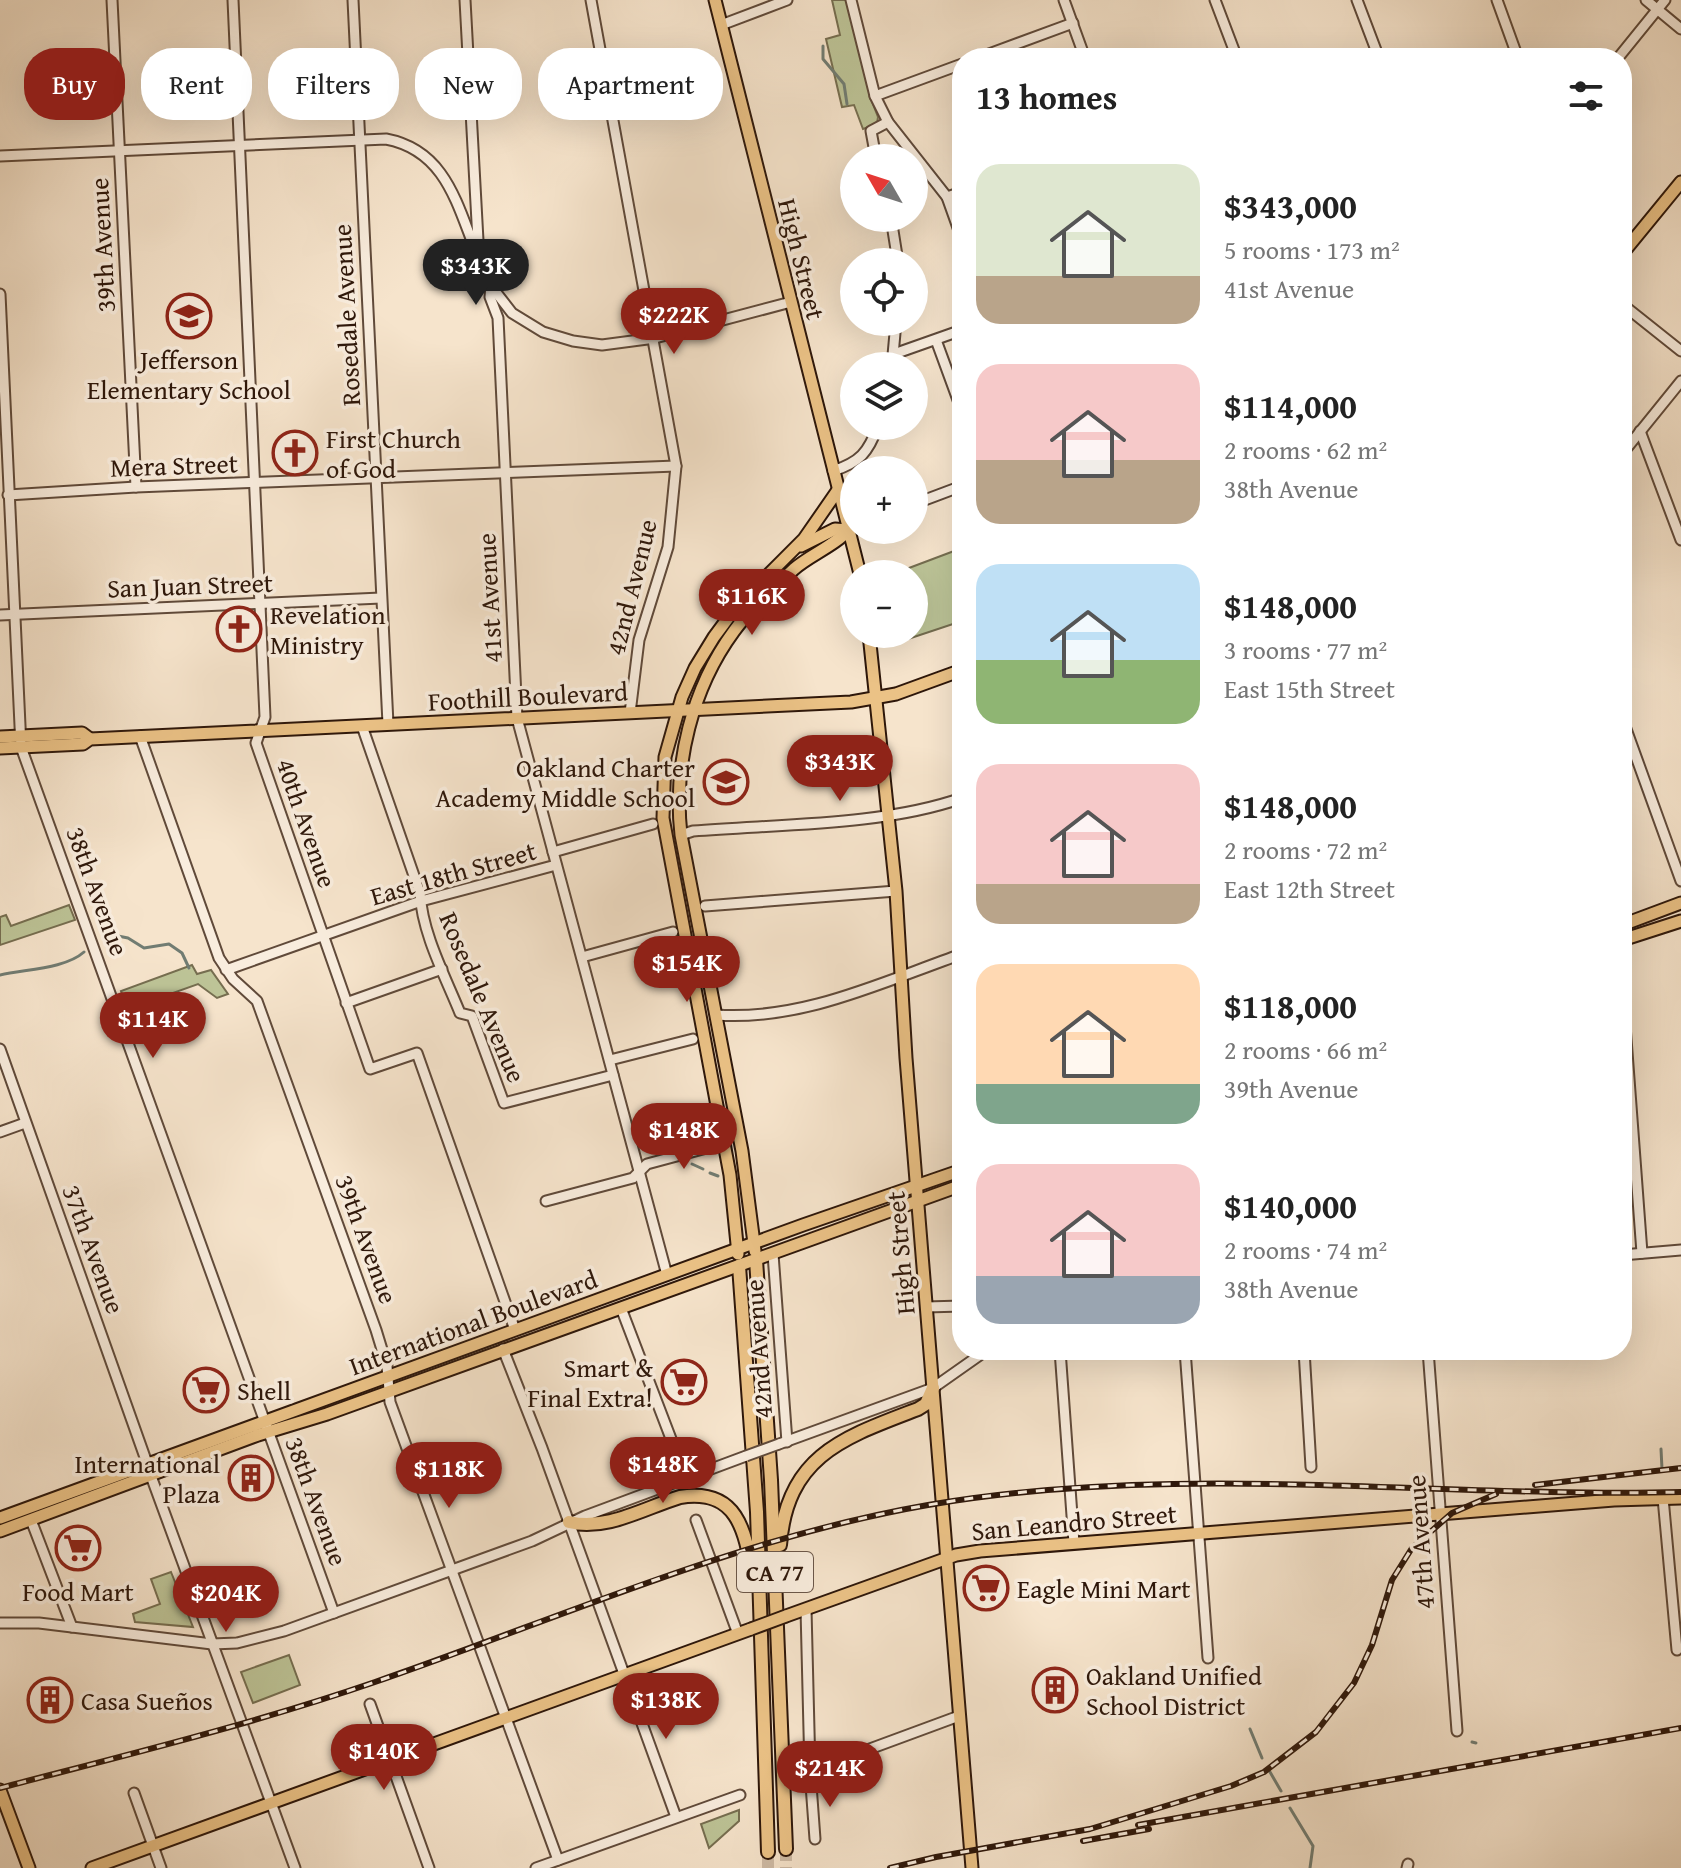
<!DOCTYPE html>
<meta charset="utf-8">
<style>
body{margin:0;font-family:"Gentium Book Plus",serif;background:#f6f6f6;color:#222;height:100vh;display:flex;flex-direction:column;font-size:30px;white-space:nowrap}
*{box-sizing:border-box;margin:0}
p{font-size:26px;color:#767676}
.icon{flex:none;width:44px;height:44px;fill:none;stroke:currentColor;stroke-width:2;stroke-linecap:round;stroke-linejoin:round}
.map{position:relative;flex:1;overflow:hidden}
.drawer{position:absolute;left:952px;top:48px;width:680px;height:1312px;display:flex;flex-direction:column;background:#fff;border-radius:32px;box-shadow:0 8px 32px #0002}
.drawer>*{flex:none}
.banner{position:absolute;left:24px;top:48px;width:760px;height:72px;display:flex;gap:16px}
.needle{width:52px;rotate:309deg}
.fabs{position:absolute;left:840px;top:144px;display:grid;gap:16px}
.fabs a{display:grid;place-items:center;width:88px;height:88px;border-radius:50%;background:#fff;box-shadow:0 8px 32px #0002;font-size:40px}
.price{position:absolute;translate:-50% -68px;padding:0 18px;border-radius:28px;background:#8f2418;color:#fff;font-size:26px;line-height:52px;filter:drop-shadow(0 2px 4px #0008)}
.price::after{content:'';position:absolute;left:50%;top:48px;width:24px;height:18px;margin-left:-12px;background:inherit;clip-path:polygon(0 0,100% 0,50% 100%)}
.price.selected{background:#222;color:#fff}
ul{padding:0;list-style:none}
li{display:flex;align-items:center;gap:24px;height:200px;padding:0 24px}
li span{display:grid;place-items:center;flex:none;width:224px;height:160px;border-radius:24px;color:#555}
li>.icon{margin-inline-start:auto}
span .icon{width:96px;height:96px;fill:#fffc;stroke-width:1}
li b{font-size:34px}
h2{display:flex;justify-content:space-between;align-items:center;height:96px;padding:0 24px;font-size:34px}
.pill{padding:0 28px;border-radius:32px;background:#fff;box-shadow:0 8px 32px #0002;font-size:28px;line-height:72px}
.pill.selected{background:#8f2418;color:#fff}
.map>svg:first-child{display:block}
.green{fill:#bdc497;stroke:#766e50;stroke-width:2}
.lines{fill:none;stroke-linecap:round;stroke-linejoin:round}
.stream{stroke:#717c72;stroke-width:3}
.highway-tunnel{stroke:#cebba5;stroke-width:12;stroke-dasharray:12 6;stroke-linecap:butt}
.minor-casing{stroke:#604a3a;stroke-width:13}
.major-casing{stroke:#2e170a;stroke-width:15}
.highway-casing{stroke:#2e170a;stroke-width:16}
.minor{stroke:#f9edde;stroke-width:9}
.major{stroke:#ebc286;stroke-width:11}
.highway{stroke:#ebc286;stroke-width:12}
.rail-casing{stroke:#2e170a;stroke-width:6}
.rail{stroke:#f9edde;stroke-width:3;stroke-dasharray:9;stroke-linecap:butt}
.minor-bridge-casing{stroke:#604a3a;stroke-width:13;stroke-linecap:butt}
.major-bridge-casing{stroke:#2e170a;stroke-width:15;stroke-linecap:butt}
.minor-bridge{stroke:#f9edde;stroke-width:9}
.major-bridge{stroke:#ebc286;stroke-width:11}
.labels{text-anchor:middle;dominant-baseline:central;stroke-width:7;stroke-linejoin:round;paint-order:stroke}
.shield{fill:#f9edde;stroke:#6b574a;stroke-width:2}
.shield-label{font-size:24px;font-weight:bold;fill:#2e170a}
.street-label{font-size:26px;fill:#2e170a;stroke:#f9edde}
.poi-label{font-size:26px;fill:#2e170a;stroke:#f9edde;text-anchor:start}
</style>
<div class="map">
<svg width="1681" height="1868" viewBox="0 0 1681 1868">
<rect width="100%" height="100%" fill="#f6e4cc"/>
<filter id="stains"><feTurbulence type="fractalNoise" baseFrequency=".0025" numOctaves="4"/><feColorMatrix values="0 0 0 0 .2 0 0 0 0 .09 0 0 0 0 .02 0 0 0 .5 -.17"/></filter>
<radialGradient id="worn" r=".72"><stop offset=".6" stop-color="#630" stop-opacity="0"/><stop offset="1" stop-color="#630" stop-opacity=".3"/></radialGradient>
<!-- green -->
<g class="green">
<polygon points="832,0 848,0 871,99 878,117 877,124 863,129 854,105 842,107 826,39 840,35"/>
<polygon points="962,548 962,621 908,639 906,634 914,634 914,574 893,574"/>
<polygon points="69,905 75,920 0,945 0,917 6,915 11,926"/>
<polygon points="192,965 197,974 211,970 228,994 217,998 198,984 128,1009 121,991"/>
<polygon points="171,1572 193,1627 135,1622 133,1614 160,1604 151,1579"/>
<polygon points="289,1655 300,1685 253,1703 241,1672"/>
<polygon points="739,1810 739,1821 709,1848 701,1824"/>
</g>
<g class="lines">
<!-- stream -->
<g class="stream">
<polyline points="823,46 823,59 844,84 847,104"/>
<polyline points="118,936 128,938 144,948 169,944 182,953 189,968"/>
<path d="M0 975C25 969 65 969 84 952"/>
<polyline points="692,1164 703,1169"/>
<polyline points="710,1173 718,1176"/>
<polyline points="1661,1449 1662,1469"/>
<polyline points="1250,1729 1262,1758"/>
<polyline points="1472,1742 1476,1743"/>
<polyline points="1270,1772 1281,1791"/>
<polyline points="1290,1808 1313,1846 1310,1868"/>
</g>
<!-- highway-tunnel -->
<g class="highway-tunnel">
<polyline points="786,1849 786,1868"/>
<polyline points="768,1868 768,1852"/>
</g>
<!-- minor casing -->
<g class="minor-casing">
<g id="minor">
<polyline points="112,0 136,487"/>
<polyline points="233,0 265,717 256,743 370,1069 417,1053 515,1330"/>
<polyline points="353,0 388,724"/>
<polyline points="465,0 479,259 491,286 490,297 498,318 517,718 667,1275"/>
<polyline points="591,0 676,466 668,547 639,640 630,713"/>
<polyline points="851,0 875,96 888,122 947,197 962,239"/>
<polyline points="1064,0 1085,58"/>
<polyline points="1215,0 1237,58"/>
<polyline points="1357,0 1379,58"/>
<polyline points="1497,0 1518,58"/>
<polyline points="1646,0 1681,29"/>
<polyline points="721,25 787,0"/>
<polyline points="978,58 1073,23"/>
<polyline points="1618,58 1665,0"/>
<polyline points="875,96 962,64"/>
<path d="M0 156 386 139C444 150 456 201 475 249"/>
<polyline points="876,158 871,131 888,122"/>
<polyline points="947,197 962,192"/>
<polyline points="891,218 898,262"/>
<polyline points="491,286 512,313 543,332 573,341 602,345 655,338 791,302"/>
<polyline points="0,294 21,747 334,1613"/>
<polyline points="1622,304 1681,351"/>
<polyline points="936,340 962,411"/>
<polyline points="894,354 962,330"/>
<polyline points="892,366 896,322"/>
<polyline points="1640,431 1681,540"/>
<polyline points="1622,454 1681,381"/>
<path d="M833 471C860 462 868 453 878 426"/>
<polyline points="8,495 136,487 676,466"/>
<polyline points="914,504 962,486"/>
<polyline points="0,615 381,598"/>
<polyline points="1622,718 1681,881"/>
<path d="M362 726 420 893C422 933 445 976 460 1013L472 1016 504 1103 613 1075"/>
<polyline points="140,736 219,958 233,979 257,1001 376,1330 387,1366 390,1402 558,1860"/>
<path d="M681 835 693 831C778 824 882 826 962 798"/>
<polyline points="553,852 653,824"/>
<polyline points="705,906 896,891"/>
<polyline points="956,956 962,971"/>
<polyline points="582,957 673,932"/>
<polyline points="226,970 421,901 556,865"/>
<polyline points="1622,985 1642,1253"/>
<polyline points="346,1003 442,969"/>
<path d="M716 1015C803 1021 882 982 962 954"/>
<polyline points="0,1049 147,1463"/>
<polyline points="610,1060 693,1039"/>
<polyline points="0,1132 25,1123"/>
<polyline points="546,1201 633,1178 647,1164 714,1146"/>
<polyline points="773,1254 787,1442"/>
<polyline points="1622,1255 1681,1250"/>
<polyline points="926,1307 962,1306"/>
<polyline points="621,1308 686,1478"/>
<polyline points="503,1349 542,1448 676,1817"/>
<polyline points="1060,1350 1074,1543"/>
<polyline points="1185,1350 1208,1658"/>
<polyline points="1304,1350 1311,1467"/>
<polyline points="1428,1350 1457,1731"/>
<polyline points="779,1444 933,1388 987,1350"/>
<polyline points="151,1476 295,1868"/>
<polyline points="1663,1498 1677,1650"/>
<polyline points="31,1520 72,1627"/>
<polyline points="696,1520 738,1634"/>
<polyline points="806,1609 810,1771 815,1839"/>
<polyline points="0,1623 39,1623 212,1644 237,1643 284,1631 532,1541 585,1516 746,1456"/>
<polyline points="370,1704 429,1868"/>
<polyline points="810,1771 959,1716"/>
<polyline points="134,1793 161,1868"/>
<polyline points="536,1868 740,1795"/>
<polyline points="1407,1868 1408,1864"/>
</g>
</g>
<!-- major casing -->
<g class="major-casing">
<g id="major">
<polyline points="715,0 860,574"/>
<polyline points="1622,254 1681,182"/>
<polyline points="801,546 835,529 848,530"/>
<polyline points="869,634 896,891 906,1058 972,1868"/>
<polyline points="0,737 82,733 90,739"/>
<polyline points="0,748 83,744 90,739 851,702 896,694 962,670"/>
<polyline points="1622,925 1681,903"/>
<polyline points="1622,940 1681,921"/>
<path d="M755 1251 742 1151 681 835C673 765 692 688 734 631 751 608 773 589 794 569 810 555 836 545 848 530"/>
<polyline points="738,1254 730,1175 663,818 665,757 682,697 695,668 714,637 737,606 804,539 838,490"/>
<polyline points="0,1518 803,1225 962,1170"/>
<polyline points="0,1531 258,1435 327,1414 962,1185"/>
<polyline points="786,1616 956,1555 980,1551 1614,1500 1681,1498"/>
<polyline points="0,1790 29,1868"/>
<polyline points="92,1868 751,1629"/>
</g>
</g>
<!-- highway casing -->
<g class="highway-casing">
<g id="highway">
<polyline points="756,1260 771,1480 786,1849"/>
<polyline points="739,1266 757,1512 768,1852"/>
<path d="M569 1522C607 1531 644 1508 680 1497 738 1488 745 1531 753 1576"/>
<path d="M780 1545C787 1455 845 1437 918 1409L926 1404 933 1388"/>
</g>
</g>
<!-- minor -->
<use href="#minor" class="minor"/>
<!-- major -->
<use href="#major" class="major"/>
<!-- highway -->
<use href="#highway" class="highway"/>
<!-- rail casing -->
<g class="rail-casing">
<g id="rail">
<polyline points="1535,1485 1681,1468"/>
<path d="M0 1788C126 1755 253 1724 375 1682 558 1619 737 1538 928 1505 1177 1462 1430 1498 1681 1492"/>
<polyline points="1138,1825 1681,1728"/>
<polyline points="1083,1841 1149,1829"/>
<polyline points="890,1868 936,1857 1090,1829 1231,1786 1264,1772 1316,1732 1354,1683 1372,1645 1392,1580 1412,1548 1452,1513 1496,1494"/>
</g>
</g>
<!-- rail -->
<use href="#rail" class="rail"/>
<!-- minor-bridge casing -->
<g class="minor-bridge-casing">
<polyline id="minor-bridge" points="746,1456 779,1444"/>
</g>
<!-- major-bridge casing -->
<g class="major-bridge-casing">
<polyline id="major-bridge" points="751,1629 786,1616"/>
</g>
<!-- minor-bridge -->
<use href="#minor-bridge" class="minor-bridge"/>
<!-- major-bridge -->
<use href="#major-bridge" class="major-bridge"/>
</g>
<!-- icons -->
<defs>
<g id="school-ring" transform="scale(2.3)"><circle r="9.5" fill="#f9edde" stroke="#8f2418" stroke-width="1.5"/><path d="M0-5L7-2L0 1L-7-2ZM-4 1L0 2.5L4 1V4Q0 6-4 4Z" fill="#8f2418"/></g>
<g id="church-ring" transform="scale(2.3)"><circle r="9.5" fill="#f9edde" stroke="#8f2418" stroke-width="1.5"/><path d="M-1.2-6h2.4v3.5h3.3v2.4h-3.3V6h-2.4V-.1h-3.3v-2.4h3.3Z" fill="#8f2418"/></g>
<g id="supermarket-ring" transform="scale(2.3)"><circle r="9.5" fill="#f9edde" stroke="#8f2418" stroke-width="1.5"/><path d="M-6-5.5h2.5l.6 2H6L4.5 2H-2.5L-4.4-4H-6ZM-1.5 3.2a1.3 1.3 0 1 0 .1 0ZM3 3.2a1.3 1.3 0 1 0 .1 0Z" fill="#8f2418"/></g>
<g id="building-ring" transform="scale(2.3)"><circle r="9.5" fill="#f9edde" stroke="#8f2418" stroke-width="1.5"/><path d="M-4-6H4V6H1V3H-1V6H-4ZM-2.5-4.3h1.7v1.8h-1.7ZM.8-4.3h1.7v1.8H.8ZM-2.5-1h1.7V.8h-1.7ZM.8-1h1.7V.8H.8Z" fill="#8f2418"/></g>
</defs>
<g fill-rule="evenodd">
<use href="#school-ring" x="189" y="316"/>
<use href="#church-ring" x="295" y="453"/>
<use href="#church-ring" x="239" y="629"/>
<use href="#school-ring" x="726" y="782"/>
<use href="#supermarket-ring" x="684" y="1382"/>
<use href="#supermarket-ring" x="206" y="1390"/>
<use href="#building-ring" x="251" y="1478"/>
<use href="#supermarket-ring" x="78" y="1548"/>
<use href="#supermarket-ring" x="986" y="1588"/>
<use href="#building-ring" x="1055" y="1690"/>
<use href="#building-ring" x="50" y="1700"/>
</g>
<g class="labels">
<!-- shield labels -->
<rect class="shield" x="737" y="1552" width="76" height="40" rx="6"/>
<g class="shield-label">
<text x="775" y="1572">CA 77</text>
</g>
<!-- street labels -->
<g class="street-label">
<text transform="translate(102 245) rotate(-93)">39th Avenue</text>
<text transform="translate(802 259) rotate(76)">High Street</text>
<text transform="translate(346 315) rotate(-93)">Rosedale Avenue</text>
<text transform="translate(174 465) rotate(-2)">Mera Street</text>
<text transform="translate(190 585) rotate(-2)">San Juan Street</text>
<text transform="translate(631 587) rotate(-76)">42nd Avenue</text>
<text transform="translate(489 598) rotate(-93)">41st Avenue</text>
<text transform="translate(528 696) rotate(-3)">Foothill Boulevard</text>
<text transform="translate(307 823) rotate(71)">40th Avenue</text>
<text transform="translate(453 873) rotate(-16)">East 18th Street</text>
<text transform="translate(98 891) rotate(70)">38th Avenue</text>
<text transform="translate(483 997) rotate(67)">Rosedale Avenue</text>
<text transform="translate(367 1239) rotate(70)">39th Avenue</text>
<text transform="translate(94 1249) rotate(70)">37th Avenue</text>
<text transform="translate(900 1253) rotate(-95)">High Street</text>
<text transform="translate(473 1322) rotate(-20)">International Boulevard</text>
<text transform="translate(758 1349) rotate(-94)">42nd Avenue</text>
<text transform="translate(317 1501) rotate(70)">38th Avenue</text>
<text transform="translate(1074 1522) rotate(-5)">San Leandro Street</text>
<text transform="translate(1420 1542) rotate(-94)">47th Avenue</text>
</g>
<!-- poi labels -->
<g class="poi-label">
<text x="189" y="359" text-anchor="middle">Jefferson<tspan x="189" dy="30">Elementary School</tspan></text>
<text x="326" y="438">First Church<tspan x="326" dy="30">of God</tspan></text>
<text x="270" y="614">Revelation<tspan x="270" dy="30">Ministry</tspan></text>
<text x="695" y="767" text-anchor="end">Oakland Charter<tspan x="695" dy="30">Academy Middle School</tspan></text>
<text x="653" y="1367" text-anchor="end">Smart &amp;<tspan x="653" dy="30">Final Extra!</tspan></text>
<text x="237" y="1390">Shell</text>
<text x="220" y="1463" text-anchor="end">International<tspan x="220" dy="30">Plaza</tspan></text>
<text x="1017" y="1588">Eagle Mini Mart</text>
<text x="78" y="1591" text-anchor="middle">Food Mart</text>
<text x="1086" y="1675">Oakland Unified<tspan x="1086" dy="30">School District</tspan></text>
<text x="81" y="1700">Casa Sueños</text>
</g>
</g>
<rect width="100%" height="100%" filter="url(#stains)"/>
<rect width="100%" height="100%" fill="url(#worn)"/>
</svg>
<div class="fabs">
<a><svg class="needle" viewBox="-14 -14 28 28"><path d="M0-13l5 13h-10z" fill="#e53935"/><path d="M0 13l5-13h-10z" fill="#767676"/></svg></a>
<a><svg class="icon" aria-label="locate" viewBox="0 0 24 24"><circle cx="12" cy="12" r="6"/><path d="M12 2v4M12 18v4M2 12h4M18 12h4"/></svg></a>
<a><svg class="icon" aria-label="layers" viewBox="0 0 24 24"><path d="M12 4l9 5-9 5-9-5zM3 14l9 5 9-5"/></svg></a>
<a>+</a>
<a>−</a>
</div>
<b class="price selected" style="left:476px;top:307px">$343K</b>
<b class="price" style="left:674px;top:356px">$222K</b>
<b class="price" style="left:752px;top:637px">$116K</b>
<b class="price" style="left:840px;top:803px">$343K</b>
<b class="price" style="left:687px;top:1004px">$154K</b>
<b class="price" style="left:153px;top:1060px">$114K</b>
<b class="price" style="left:684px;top:1171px">$148K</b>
<b class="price" style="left:663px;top:1505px">$148K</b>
<b class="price" style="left:449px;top:1510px">$118K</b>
<b class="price" style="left:226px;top:1634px">$204K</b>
<b class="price" style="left:666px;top:1741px">$138K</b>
<b class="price" style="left:384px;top:1792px">$140K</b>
<b class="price" style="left:830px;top:1809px">$214K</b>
<div class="banner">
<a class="pill selected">Buy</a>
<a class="pill">Rent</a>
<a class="pill">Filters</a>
<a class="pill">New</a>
<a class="pill">Apartment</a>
</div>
<section class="drawer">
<h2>13 homes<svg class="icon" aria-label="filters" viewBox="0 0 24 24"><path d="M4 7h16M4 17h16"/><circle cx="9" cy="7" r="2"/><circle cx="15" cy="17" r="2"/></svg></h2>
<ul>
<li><span style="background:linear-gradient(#dfe7d0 70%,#b9a48a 0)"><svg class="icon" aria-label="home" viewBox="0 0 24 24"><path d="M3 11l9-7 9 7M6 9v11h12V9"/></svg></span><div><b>$343,000</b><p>5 rooms · 173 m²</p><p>41st Avenue</p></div></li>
<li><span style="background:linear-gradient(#f6c9c9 60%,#b9a48a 0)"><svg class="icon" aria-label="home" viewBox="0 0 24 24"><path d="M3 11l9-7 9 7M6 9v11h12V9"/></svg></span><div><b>$114,000</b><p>2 rooms · 62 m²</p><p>38th Avenue</p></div></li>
<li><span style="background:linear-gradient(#bfe0f5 60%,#8fb573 0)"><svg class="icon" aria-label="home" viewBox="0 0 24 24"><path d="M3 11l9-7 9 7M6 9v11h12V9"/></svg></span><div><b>$148,000</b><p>3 rooms · 77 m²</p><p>East 15th Street</p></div></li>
<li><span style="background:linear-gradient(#f6c9c9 75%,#b9a48a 0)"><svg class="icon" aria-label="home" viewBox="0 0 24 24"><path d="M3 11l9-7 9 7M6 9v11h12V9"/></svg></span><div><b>$148,000</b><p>2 rooms · 72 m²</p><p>East 12th Street</p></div></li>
<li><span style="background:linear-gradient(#ffd9b3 75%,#7fa58c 0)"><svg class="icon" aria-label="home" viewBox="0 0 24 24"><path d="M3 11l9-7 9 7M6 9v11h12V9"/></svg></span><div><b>$118,000</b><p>2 rooms · 66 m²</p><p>39th Avenue</p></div></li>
<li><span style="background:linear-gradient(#f6c9c9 70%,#9aa5b1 0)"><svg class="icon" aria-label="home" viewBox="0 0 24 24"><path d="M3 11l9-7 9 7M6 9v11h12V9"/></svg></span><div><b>$140,000</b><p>2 rooms · 74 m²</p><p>38th Avenue</p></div></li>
</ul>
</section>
</div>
